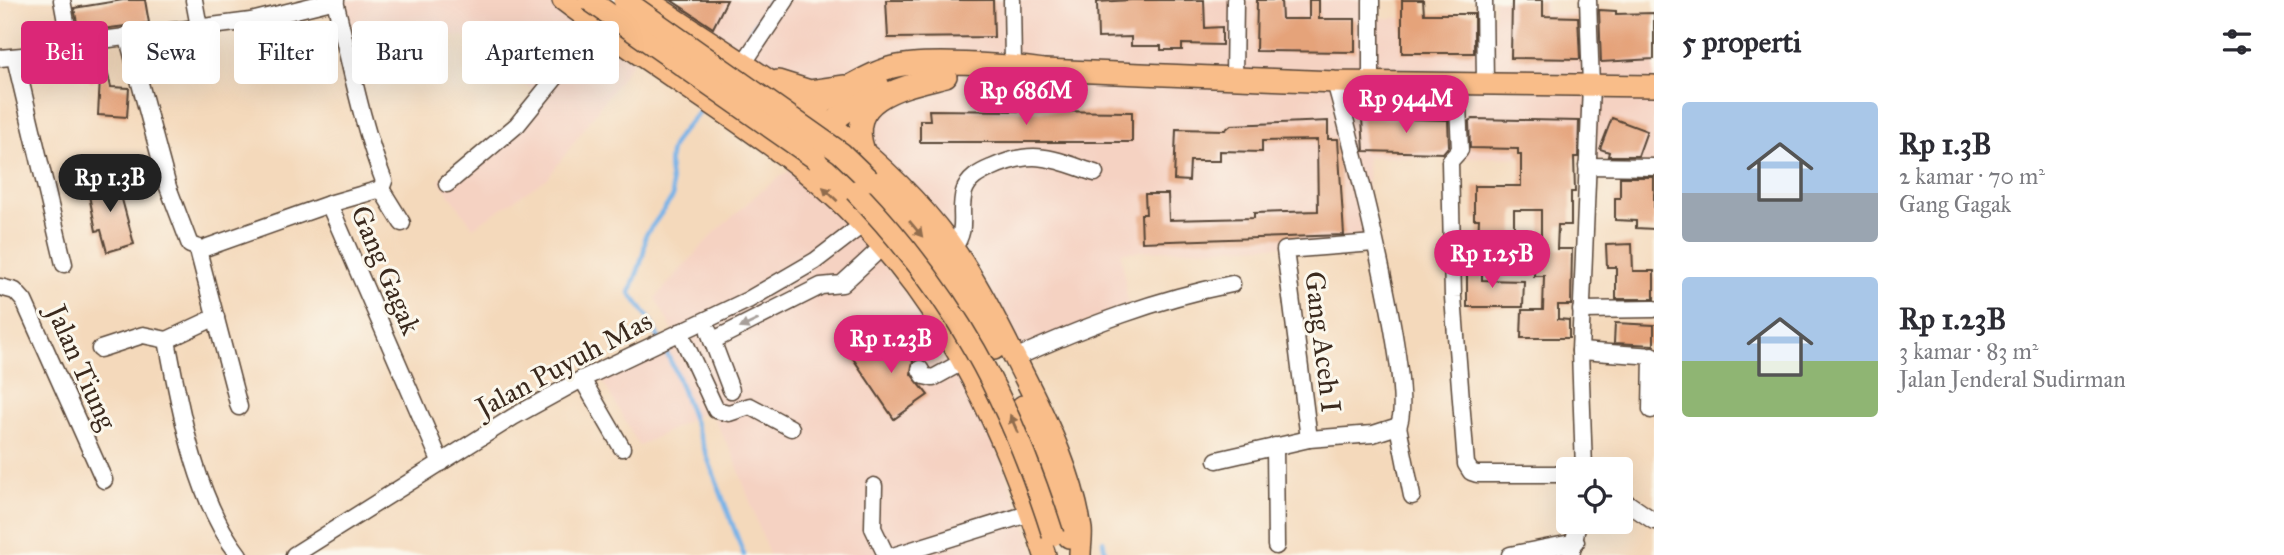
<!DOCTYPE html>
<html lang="id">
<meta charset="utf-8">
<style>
body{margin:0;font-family:"IM FELL Great Primer",serif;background:#f7f7f7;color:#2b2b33;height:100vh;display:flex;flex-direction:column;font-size:26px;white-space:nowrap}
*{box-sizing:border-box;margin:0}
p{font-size:23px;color:#7c7c81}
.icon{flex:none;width:38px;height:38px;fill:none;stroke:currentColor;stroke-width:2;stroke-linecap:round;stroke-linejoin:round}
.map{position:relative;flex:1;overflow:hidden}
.sheet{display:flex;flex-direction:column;background:#fff;width:630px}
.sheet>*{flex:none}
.banner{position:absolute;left:21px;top:21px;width:665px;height:63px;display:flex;gap:14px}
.tools{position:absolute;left:1556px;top:457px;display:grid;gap:14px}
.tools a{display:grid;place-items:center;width:77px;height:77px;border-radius:7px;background:#fff;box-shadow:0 7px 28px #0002;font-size:35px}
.price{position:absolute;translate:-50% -60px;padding:0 16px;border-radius:24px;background:#db2777;color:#fff;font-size:23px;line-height:46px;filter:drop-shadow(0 2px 4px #0008)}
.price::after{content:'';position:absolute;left:50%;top:42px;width:21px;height:16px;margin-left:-10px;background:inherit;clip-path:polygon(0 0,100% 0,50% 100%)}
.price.current{background:#222;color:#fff}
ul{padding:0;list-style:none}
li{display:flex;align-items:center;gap:21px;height:175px;padding:0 28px}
li span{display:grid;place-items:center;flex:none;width:196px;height:140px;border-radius:7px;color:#555}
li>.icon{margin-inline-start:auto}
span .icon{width:84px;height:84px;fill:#fffc;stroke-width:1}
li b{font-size:30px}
h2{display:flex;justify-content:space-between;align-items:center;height:84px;padding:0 28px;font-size:30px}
.tag{padding:0 24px;border-radius:7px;background:#fff;box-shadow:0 7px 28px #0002;font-size:24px;line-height:63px}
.tag.current{background:#db2777;color:#fff}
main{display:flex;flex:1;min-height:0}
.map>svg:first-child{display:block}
.built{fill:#f5d2c2}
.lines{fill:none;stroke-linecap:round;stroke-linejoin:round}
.stream{stroke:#76b2e8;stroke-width:4.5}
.building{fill:#e5a37a}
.minor-casing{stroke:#574436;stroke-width:19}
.major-casing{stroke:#574436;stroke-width:24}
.minor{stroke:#fff;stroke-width:16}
.major{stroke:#f9bd89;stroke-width:21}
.major-bridge-casing{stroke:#574436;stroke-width:24;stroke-linecap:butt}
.major-bridge{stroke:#f9bd89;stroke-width:21}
.oneway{fill:#906c4e}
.oneway2{fill:#a79f9a}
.labels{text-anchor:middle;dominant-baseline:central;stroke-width:6;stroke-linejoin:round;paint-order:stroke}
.street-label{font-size:28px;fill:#3b2a1e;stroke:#fbf7ec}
</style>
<main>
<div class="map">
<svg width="1654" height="555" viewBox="0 0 1654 555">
<rect width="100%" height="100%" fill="#fbf7ec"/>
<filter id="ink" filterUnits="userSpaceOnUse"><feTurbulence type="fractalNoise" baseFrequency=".0143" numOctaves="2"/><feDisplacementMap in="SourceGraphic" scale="14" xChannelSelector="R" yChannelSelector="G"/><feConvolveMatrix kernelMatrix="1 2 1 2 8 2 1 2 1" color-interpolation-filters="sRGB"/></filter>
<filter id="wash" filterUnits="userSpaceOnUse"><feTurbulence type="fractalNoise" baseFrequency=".00686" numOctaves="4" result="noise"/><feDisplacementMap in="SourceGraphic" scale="28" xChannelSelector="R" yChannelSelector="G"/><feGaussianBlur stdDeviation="1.57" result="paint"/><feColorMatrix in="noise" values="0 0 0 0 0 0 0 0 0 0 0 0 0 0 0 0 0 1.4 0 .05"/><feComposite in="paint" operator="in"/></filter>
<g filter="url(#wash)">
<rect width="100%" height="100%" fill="#f4d9bb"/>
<!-- built -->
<g class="built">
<polygon points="334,0 551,0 634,60 548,178 473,227 439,180 512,123 535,92 461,35 347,66"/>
<polygon points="656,0 1374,0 1374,18 1494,18 1494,0 1546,0 1546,12 1654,15 1654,170 1594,158 1367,157 1369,242 1121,252 1128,304 1021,349"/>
<polygon points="791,169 875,253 948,347 984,416 1037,555 769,555 734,457 709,410 639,446 601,378 680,344 655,298 712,235 762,190"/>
</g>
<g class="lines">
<!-- stream -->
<g class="stream">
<polyline points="742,46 770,0"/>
<path d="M698 113C666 149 666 149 673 197L645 236C647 253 635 276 630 293L648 317 674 368 744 555"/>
<polyline points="1103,541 1106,555"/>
</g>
</g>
<g id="blocks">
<!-- building -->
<g class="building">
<polygon points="123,0 145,0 149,23 79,32 74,8"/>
<polygon points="671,0 727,0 713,28"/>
<polygon points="886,0 993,0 994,37 888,38"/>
<polygon points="1131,0 1204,0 1205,28 1222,27 1222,45 1182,44 1182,50 1161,50 1161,46 1131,46 1131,37 1098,38 1097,2"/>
<polygon points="1257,0 1281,0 1282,19 1309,19 1309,0 1319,0 1319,19 1355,19 1355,52 1256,51"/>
<polygon points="1402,0 1423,0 1424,14 1474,14 1474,53 1402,53"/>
<polygon points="1512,0 1543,0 1543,16 1578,17 1580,59 1511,58"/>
<polygon points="1599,10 1616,11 1616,14 1654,13 1654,59 1601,62"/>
<polygon points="103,54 111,87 129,88 127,117 98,115 100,79 90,82 84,59"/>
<polygon points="929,110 1132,112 1132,142 920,142 920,120 930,120"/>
<polygon points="1362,118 1448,120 1449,146 1443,153 1364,151"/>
<polygon points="1612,118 1647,131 1638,156 1608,156 1609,152 1600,149"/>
<polygon points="1473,119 1579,121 1578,157 1574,157 1575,192 1571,192 1571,225 1558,225 1557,249 1572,249 1571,305 1558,305 1558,319 1569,320 1569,338 1521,338 1522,310 1543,310 1544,276 1534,276 1535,236 1541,236 1541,210 1514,210 1514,240 1478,239 1479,219 1474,219 1474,186 1521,186 1521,155 1518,155 1518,149 1470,148 1469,121"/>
<polygon points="1328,121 1328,139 1338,139 1344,235 1142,242 1141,214 1146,214 1145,194 1168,194 1169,220 1254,218 1254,213 1318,211 1317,140 1262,141 1262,152 1220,151 1220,161 1190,161 1189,181 1174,180 1176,129 1225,130 1231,125"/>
<polygon points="116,177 134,244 107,252 101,230 96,231 87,185"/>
<polygon points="1620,177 1654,177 1654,229 1636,228 1636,221 1615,220 1615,198 1620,198"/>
<polygon points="1632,244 1633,271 1654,271 1654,299 1616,299 1616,267 1607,267 1606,245"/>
<polygon points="1467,263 1482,263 1482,280 1524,281 1523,307 1467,307"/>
<polygon points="1615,323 1654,325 1654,345 1614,343"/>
<polygon points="889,334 899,350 906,346 906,356 913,361 911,374 928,395 894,419 852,357"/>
</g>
</g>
</g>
<g filter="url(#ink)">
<use href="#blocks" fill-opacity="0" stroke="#574436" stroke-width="2"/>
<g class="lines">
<!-- minor casing -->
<g class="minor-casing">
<g id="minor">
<polyline points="62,0 70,44"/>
<polyline points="194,0 199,27"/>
<polyline points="1012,0 1013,65"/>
<polyline points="1371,0 1371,82"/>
<polyline points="1484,0 1485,84"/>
<path d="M335 1C350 61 361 123 384 181L381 189"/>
<polyline points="127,35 168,187 190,245 202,249 329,204 441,463"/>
<polyline points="0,58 33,55 70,44 251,21 336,0"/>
<polyline points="15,58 64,264"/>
<polyline points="743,64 786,0"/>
<polyline points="1234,78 1235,0"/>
<path d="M1335 82C1349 131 1418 393 1398 426"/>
<polyline points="1457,84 1460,150 1450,161 1453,297 1466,464 1471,472 1477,474 1568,474"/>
<polyline points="1587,166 1654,167"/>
<polyline points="447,184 517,125 598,25"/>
<polyline points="329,204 381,189 402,223"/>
<path d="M953 249C969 226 958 216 964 192 968 179 979 173 991 168 1034 148 1053 159 1095 173"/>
<polyline points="198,250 239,407"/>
<polyline points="0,287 15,291 24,301 104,480"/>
<polyline points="1581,310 1654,309"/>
<polyline points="680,332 716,410 729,413 750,406 791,428"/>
<polyline points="709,332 731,390"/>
<polyline points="167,340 216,317"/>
<polyline points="712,341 821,286 842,284 881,248"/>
<path d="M100 349 143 335 167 340C180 408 195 499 239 555"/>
<polyline points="915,351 947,332"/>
<polyline points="1580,351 1654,356"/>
<path d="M1015 358C1086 326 1156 299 1232 284"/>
<polyline points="920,369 924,376 933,378 964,361"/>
<polyline points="582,379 622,448"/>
<polyline points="1651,410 1652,355"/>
<polyline points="1398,426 1412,496"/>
<polyline points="1309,439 1285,250 1374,243"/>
<polyline points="1275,446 1276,546"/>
<polyline points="1217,460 1309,439 1373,434 1398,426"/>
<polyline points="1584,469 1580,351 1591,86 1588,0"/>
<polyline points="874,486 873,528 886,555"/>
<polyline points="1620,498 1654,521"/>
<polyline points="294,555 513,417 582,379 748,300 815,261 862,225"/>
<polyline points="896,555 1031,513"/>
<polyline points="1510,555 1576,542"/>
<polyline points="1571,555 1578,522"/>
</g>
</g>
<!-- major casing -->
<g class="major-casing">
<g id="major">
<path d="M563 0C638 57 721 106 796 164 927 266 994 401 1045 555"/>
<path d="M647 0C753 72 871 137 948 241 979 284 1002 333 1026 380 1049 426 1073 477 1081 529 1082 537 1080 546 1080 555"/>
<polyline points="778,81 810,91 845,86"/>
<polyline points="822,136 840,116 879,86"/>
<path d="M778 151C788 139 798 125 810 114 825 99 868 74 889 68 920 58 1010 65 1044 70L1335 82 1654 86"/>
<path d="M864 151C844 96 907 86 946 76"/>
<polyline points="816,159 855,191"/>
<path d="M869 180C922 227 962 287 994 349"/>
<polyline points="1023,406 1038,441 1069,537"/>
</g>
</g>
<!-- minor -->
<use href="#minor" class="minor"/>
<!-- major -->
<use href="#major" class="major"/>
<!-- major-bridge casing -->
<g class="major-bridge-casing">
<g id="major-bridge">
<polyline points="589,0 816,159"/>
<polyline points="624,0 841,153 869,180"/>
<path d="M855 191C956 297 1009 397 1053 535"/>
</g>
</g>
<!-- major-bridge -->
<use href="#major-bridge" class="major-bridge"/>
</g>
<!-- one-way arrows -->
<defs><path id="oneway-solid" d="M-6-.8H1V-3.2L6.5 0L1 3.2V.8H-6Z" transform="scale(1.75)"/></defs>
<g class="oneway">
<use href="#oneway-solid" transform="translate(830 194) rotate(-136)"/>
<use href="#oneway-solid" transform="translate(916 229) rotate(50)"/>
<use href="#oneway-solid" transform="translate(1014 424) rotate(-114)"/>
</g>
<use class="oneway2" href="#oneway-solid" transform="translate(749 324) rotate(155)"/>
</g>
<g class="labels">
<!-- street labels -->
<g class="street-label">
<text transform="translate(386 270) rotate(67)">Gang Gagak</text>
<text transform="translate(1323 342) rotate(83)">Gang Aceh I</text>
<text transform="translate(564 364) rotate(-28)">Jalan Puyuh Mas</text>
<text transform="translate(82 367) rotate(66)">Jalan Tiung</text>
</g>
</g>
</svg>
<div class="tools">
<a><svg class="icon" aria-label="locate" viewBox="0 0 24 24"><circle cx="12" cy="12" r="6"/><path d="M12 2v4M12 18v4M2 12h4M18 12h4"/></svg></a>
</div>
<b class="price" style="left:1026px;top:127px">Rp 686M</b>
<b class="price" style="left:1406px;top:135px">Rp 944M</b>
<b class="price current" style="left:110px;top:214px">Rp 1.3B</b>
<b class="price" style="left:1492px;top:290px">Rp 1.25B</b>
<b class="price" style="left:891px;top:375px">Rp 1.23B</b>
<div class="banner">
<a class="tag current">Beli</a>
<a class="tag">Sewa</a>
<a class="tag">Filter</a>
<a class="tag">Baru</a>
<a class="tag">Apartemen</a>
</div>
</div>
<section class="sheet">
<h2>5 properti<svg class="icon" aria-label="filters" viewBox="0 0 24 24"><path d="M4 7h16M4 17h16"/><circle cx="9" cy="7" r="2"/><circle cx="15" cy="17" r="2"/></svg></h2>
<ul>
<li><span style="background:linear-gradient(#a9c7e8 65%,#9aa5b1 0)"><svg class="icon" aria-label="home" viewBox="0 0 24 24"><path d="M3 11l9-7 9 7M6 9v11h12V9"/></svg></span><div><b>Rp 1.3B</b><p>2 kamar · 70 m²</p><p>Gang Gagak</p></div></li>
<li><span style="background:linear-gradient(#a9c7e8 60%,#8fb573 0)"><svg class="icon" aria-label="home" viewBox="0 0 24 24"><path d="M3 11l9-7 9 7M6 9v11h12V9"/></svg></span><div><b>Rp 1.23B</b><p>3 kamar · 83 m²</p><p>Jalan Jenderal Sudirman</p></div></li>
</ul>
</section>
</main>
